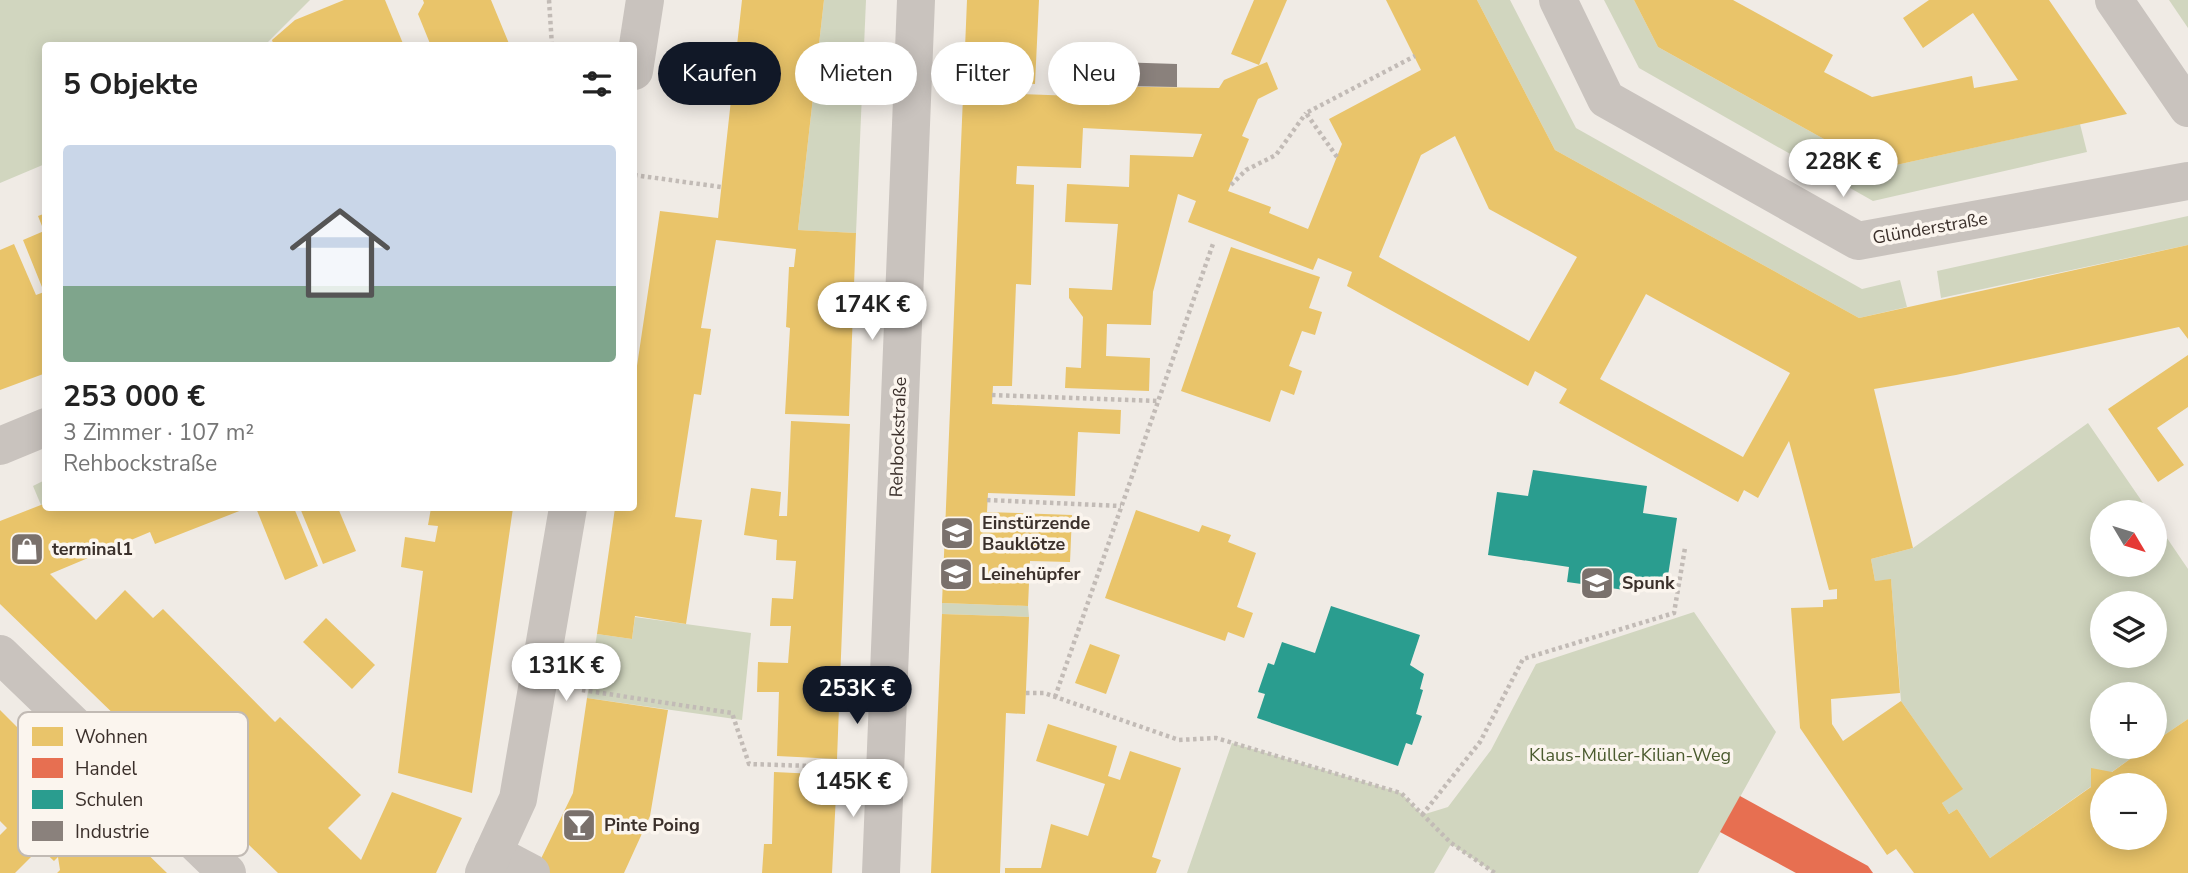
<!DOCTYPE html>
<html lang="de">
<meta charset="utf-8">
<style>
body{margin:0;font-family:"Nunito Sans",sans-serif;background:#f6f6f6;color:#222;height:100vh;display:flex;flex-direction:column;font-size:26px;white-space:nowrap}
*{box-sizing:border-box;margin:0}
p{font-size:23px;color:#767676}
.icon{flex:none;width:38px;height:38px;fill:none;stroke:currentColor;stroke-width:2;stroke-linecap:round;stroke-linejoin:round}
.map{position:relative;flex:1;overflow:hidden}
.drawer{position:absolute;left:42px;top:42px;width:595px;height:469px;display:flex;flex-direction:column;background:#fff;border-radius:7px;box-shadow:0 4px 18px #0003}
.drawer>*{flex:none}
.banner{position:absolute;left:658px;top:42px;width:665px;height:63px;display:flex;gap:14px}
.needle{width:46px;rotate:128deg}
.buttons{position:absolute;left:2090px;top:500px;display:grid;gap:14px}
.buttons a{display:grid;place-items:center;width:77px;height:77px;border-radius:50%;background:#fff;box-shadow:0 4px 18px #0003;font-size:35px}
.price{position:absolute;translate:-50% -60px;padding:0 16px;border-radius:24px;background:#fff;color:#222;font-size:23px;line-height:46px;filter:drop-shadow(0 2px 4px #0008)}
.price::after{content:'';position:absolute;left:50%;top:42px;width:21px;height:16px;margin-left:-10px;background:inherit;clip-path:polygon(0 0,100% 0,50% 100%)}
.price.active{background:#111827;color:#fff}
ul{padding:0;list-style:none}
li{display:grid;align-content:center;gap:14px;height:371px;padding:0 21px}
li span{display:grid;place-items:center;height:217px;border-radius:7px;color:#555}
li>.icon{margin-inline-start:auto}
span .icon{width:126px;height:126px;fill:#fffc;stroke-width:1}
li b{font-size:30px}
h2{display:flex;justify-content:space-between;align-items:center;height:84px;padding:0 21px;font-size:30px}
.tag{padding:0 24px;border-radius:32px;background:#fff;box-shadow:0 4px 18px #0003;font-size:24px;line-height:63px}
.tag.active{background:#111827;color:#fff}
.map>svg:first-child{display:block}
.green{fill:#d1d6bf;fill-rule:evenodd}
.homes{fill:#e9c46a;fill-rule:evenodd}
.shops{fill:#e76f51}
.schools{fill:#2a9d8f}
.industry{fill:#8a817c}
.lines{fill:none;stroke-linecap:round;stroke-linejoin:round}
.path{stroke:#c2bbb6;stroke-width:4.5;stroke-dasharray:3.5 3.5;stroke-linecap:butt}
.minor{stroke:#c9c3be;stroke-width:38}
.labels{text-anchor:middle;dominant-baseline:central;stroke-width:7;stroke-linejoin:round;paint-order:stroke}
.street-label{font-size:18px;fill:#3b302b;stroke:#fbf5ee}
.poi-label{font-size:18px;font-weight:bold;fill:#3b302b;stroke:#fbf5ee;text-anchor:start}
.park-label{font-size:18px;fill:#4a5a2e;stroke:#fbf5ee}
.key{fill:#fbf5ee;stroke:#c1bab4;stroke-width:2}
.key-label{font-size:19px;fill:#3b302b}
</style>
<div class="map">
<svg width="2188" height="873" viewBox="0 0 2188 873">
<rect width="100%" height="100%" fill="#f0ebe5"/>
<!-- green -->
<g class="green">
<polygon points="0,0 310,0 265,45 46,46 45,164 0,183"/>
<polygon points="824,0 866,0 856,233 798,230"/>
<polygon points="1477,0 1510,0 1576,128 1862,289 1900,280 1907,307 1859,318 1555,150"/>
<polygon points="1604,0 1634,0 1658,47 1878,169 2080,124 2087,152 1873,201 1639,68"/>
<polygon points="2169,0 2188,0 2188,28"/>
<polygon points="2188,216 2188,245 1941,298 1937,271"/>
<path d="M2088 423 2150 513H2102V565H2154V519L2188 569V719L2154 742V695H2102V747H2147L1990 858 1957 809 1949 814 1942 803 1962 788 1901 701 1891 580 1875 581 1871 559 1913 548ZM2102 604H2154V656H2102Z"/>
<polygon points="45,480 45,503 41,505 33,486"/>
<polygon points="942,603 1028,606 1029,617 942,614"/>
<polygon points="1694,612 1776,732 1698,873 1495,873 1451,844 1434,873 1187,873 1232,743 1401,793 1422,815 1448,807 1491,750 1536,664"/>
<polygon points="635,617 751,633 742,720 587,698 597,634 632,639"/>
</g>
<!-- homes -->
<g class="homes">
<polygon points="344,0 385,0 404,46 274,46 272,40 295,20"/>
<polygon points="423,0 491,0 510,46 452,46 451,44 431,46 418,14 424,3"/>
<polygon points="742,0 824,0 798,230 856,233 849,416 785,414 790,328 786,327 789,267 794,267 796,249 716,240 701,328 711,329 701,395 694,394 675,517 702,520 686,624 635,616 632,639 597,634 615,508 634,508 634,386 660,211 718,218"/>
<path d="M967 0H1039L1035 84 1020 83V94L1076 96V86L1219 88 1224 80 1267 62 1278 89 1258 99 1242 136 1249 139 1228 191 1271 207 1269 213 1308 229 1342 144 1329 119 1421 70 1386 0H1477L1555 150 1859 318 2188 245V339L2179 327 1956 375 1874 389 1913 548 1871 559 1875 581 1891 579 1900 693 1831 699 1832 724 1843 741 1901 701 1963 789 1942 803 1949 814 1957 809 1990 858 2091 787V768L2112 772 2147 747H2154V742L2188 719V873H1914L1896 849 1887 855 1800 728 1791 608 1823 607V600L1837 599V589L1829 590 1789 441 1758 498 1744 490 1738 502 1559 403 1567 389 1535 371 1528 386 1347 286 1352 272 1318 258 1313 270 1188 222 1196 201 1178 194 1153 292 1151 325 1107 324 1106 356 1150 358 1149 391 1065 388 1066 367 1081 368 1083 317 1069 298V288L1112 290 1118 224 1065 222 1067 184 1129 187 1130 155 1193 157 1202 134 1083 128 1081 168 1017 166 1016 184 1034 185 1031 285 1016 284 1012 386H993L992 404 1121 410 1120 434 1078 432 1075 496 988 493 987 512 1072 515 1070 562 1030 561 1028 606 942 603ZM1455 136 1489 209 1577 257 1529 341 1379 257 1421 155ZM1646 294 1790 373 1743 457 1600 379ZM2102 786H2154V838H2102Z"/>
<polygon points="1254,0 1287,0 1259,65 1231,54"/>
<polygon points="1634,0 1733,0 1833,55 1824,72 1872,97 1972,76 1974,88 2018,80 1973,13 1923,48 1903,18 1929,0 2049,0 2127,114 1878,169 1658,47"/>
<polygon points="46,213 46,373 0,390 0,250 14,244 36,295 44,292 23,240 44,231 38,216"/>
<polygon points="1231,247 1320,277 1309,308 1322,312 1315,335 1302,331 1289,366 1302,371 1294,395 1281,390 1270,422 1181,391"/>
<polygon points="2188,355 2188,407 2157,428 2184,465 2158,482 2108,409"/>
<polygon points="791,421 850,424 837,759 777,756 779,692 757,692 758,662 788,663 791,626 770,626 772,598 793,599 796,561 776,560 777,540 744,535 751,488 781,492 779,516 787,516"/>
<polygon points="46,503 46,508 247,508 155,544 150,532 50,574 96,620 125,590 153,618 163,609 275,722 280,717 361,795 328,828 361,860 392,792 462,818 436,873 278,873 0,604 0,521"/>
<polygon points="256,508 294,508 318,566 285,580"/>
<polygon points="300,508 338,508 356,551 323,564"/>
<polygon points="431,508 513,508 472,793 398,773 423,571 401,567 405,537 435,542 438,526 428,525"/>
<polygon points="1136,510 1199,532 1202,525 1231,535 1228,542 1256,553 1237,607 1253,613 1244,638 1228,632 1225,641 1105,598"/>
<polygon points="942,614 1029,617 1025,714 1006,713 1000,873 931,873"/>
<polygon points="326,618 375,665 352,689 303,642"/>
<polygon points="1090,644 1120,655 1106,694 1075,683"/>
<polygon points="587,698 668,710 650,816 624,873 534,873 573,793"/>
<polygon points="0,710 22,732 167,873 57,873 60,870 58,857 54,861 40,848 15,873 0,873 0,835 7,828 0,821"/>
<polygon points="1048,724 1117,746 1108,776 1120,780 1130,751 1181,768 1152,857 1161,860 1156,873 1005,873 1005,868 1041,868 1051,824 1088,836 1105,784 1036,761"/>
<polygon points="774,772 837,775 832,873 762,873 764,844 772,844"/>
</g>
<!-- shops -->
<polygon class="shops" points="1740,796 1868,866 1873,873 1796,873 1720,832"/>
<!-- schools -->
<g class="schools">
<polygon points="1533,470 1647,486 1643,513 1677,518 1667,582 1634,577 1632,591 1567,582 1569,567 1488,555 1497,492 1528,496"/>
<polygon points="1331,606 1420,635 1410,665 1424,674 1420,689 1423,690 1416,714 1422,716 1412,745 1406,743 1398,766 1257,718 1265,694 1258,692 1268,663 1274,665 1282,642 1315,653"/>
</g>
<!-- industry -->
<polygon class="industry" points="1115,62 1177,64 1177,87 1115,86"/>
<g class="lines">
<!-- path -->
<g class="path">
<polyline points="549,0 552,46"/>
<polyline points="675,80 733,87"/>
<polyline points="1337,157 1306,113 1415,56"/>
<polyline points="634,175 721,187"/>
<polyline points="1231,185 1246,170 1276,155 1306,113"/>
<polyline points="992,395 1159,401"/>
<polyline points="987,500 1121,506"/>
<polyline points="582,690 732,713 749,764 842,767"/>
<polyline points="1026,693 1044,693 1179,740 1216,738 1401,793 1451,843 1495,873"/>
<polyline points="1055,697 1214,241"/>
<polyline points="1422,815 1480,742 1523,659 1674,613 1685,548"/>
</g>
<!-- minor -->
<g class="minor">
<polyline points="1558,0 1606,99 1858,241 2188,181"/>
<polyline points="2114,0 2188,108"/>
<polyline points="634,71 645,0"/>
<polyline points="0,446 46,427"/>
<polyline points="0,654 227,873"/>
<polyline points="493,853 531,873"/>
<polyline points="484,873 518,799 568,508"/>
<polyline points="881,873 916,0"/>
</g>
</g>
<!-- icons -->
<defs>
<g id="school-square" transform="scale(1.75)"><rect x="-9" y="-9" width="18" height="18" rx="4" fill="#7a716c" stroke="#fbf5ee"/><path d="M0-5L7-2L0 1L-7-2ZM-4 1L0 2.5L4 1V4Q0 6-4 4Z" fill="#fff"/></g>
<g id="shop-square" transform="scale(1.75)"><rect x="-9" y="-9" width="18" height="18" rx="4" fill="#7a716c" stroke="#fbf5ee"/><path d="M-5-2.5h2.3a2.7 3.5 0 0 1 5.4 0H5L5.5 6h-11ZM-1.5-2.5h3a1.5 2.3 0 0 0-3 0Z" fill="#fff"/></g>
<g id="bar-square" transform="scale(1.75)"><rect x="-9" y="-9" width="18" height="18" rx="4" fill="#7a716c" stroke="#fbf5ee"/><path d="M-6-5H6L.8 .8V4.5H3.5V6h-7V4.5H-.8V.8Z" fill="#fff"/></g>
</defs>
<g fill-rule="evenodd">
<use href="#school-square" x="957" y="533"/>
<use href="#shop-square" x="27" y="549"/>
<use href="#school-square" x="956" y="574"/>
<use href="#school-square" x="1597" y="583"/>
<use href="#bar-square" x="579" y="825"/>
</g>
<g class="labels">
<!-- street labels -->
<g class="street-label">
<text transform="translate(1930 228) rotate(-10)">Glünderstraße</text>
<text transform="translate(898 437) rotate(-88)">Rehbockstraße</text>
</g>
<!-- poi labels -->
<g class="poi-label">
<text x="982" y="523">Einstürzende<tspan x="982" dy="21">Bauklötze</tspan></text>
<text x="52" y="549">terminal1</text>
<text x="981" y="574">Leinehüpfer</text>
<text x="1622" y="583">Spunk</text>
<text x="604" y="825">Pinte Poing</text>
</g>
<!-- park labels -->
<g class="park-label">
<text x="1630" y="755">Klaus-Müller-Kilian-Weg</text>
</g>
</g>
<!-- legend -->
<rect x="18" y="712" width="230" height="144" rx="10" class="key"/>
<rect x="32" y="727" width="31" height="19" fill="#e9c46a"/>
<rect x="32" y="758" width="31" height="20" fill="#e76f51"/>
<rect x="32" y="790" width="31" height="19" fill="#2a9d8f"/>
<rect x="32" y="821" width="31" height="20" fill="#8a817c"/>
<g class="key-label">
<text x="75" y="743">Wohnen</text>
<text x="75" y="775">Handel</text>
<text x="75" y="806">Schulen</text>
<text x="75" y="838">Industrie</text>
</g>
</svg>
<div class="buttons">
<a><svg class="needle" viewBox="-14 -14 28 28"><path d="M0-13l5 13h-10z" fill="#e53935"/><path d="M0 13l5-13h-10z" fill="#767676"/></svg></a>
<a><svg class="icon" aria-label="layers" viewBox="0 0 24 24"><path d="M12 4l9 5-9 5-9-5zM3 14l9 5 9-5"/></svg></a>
<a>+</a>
<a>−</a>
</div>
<b class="price" style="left:1843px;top:199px">228K €</b>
<b class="price" style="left:872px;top:342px">174K €</b>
<b class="price" style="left:566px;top:703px">131K €</b>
<b class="price active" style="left:857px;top:726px">253K €</b>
<b class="price" style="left:853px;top:819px">145K €</b>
<div class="banner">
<a class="tag active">Kaufen</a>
<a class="tag">Mieten</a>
<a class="tag">Filter</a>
<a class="tag">Neu</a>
</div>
<section class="drawer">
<h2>5 Objekte<svg class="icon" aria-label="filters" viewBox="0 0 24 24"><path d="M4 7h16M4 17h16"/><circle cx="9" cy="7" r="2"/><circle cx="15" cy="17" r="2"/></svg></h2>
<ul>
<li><span style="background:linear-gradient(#c9d6e8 65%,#7fa58c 0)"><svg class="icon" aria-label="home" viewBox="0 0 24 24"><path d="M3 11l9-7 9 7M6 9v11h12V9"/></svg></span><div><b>253 000 €</b><p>3 Zimmer · 107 m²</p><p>Rehbockstraße</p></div></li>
</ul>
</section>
</div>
